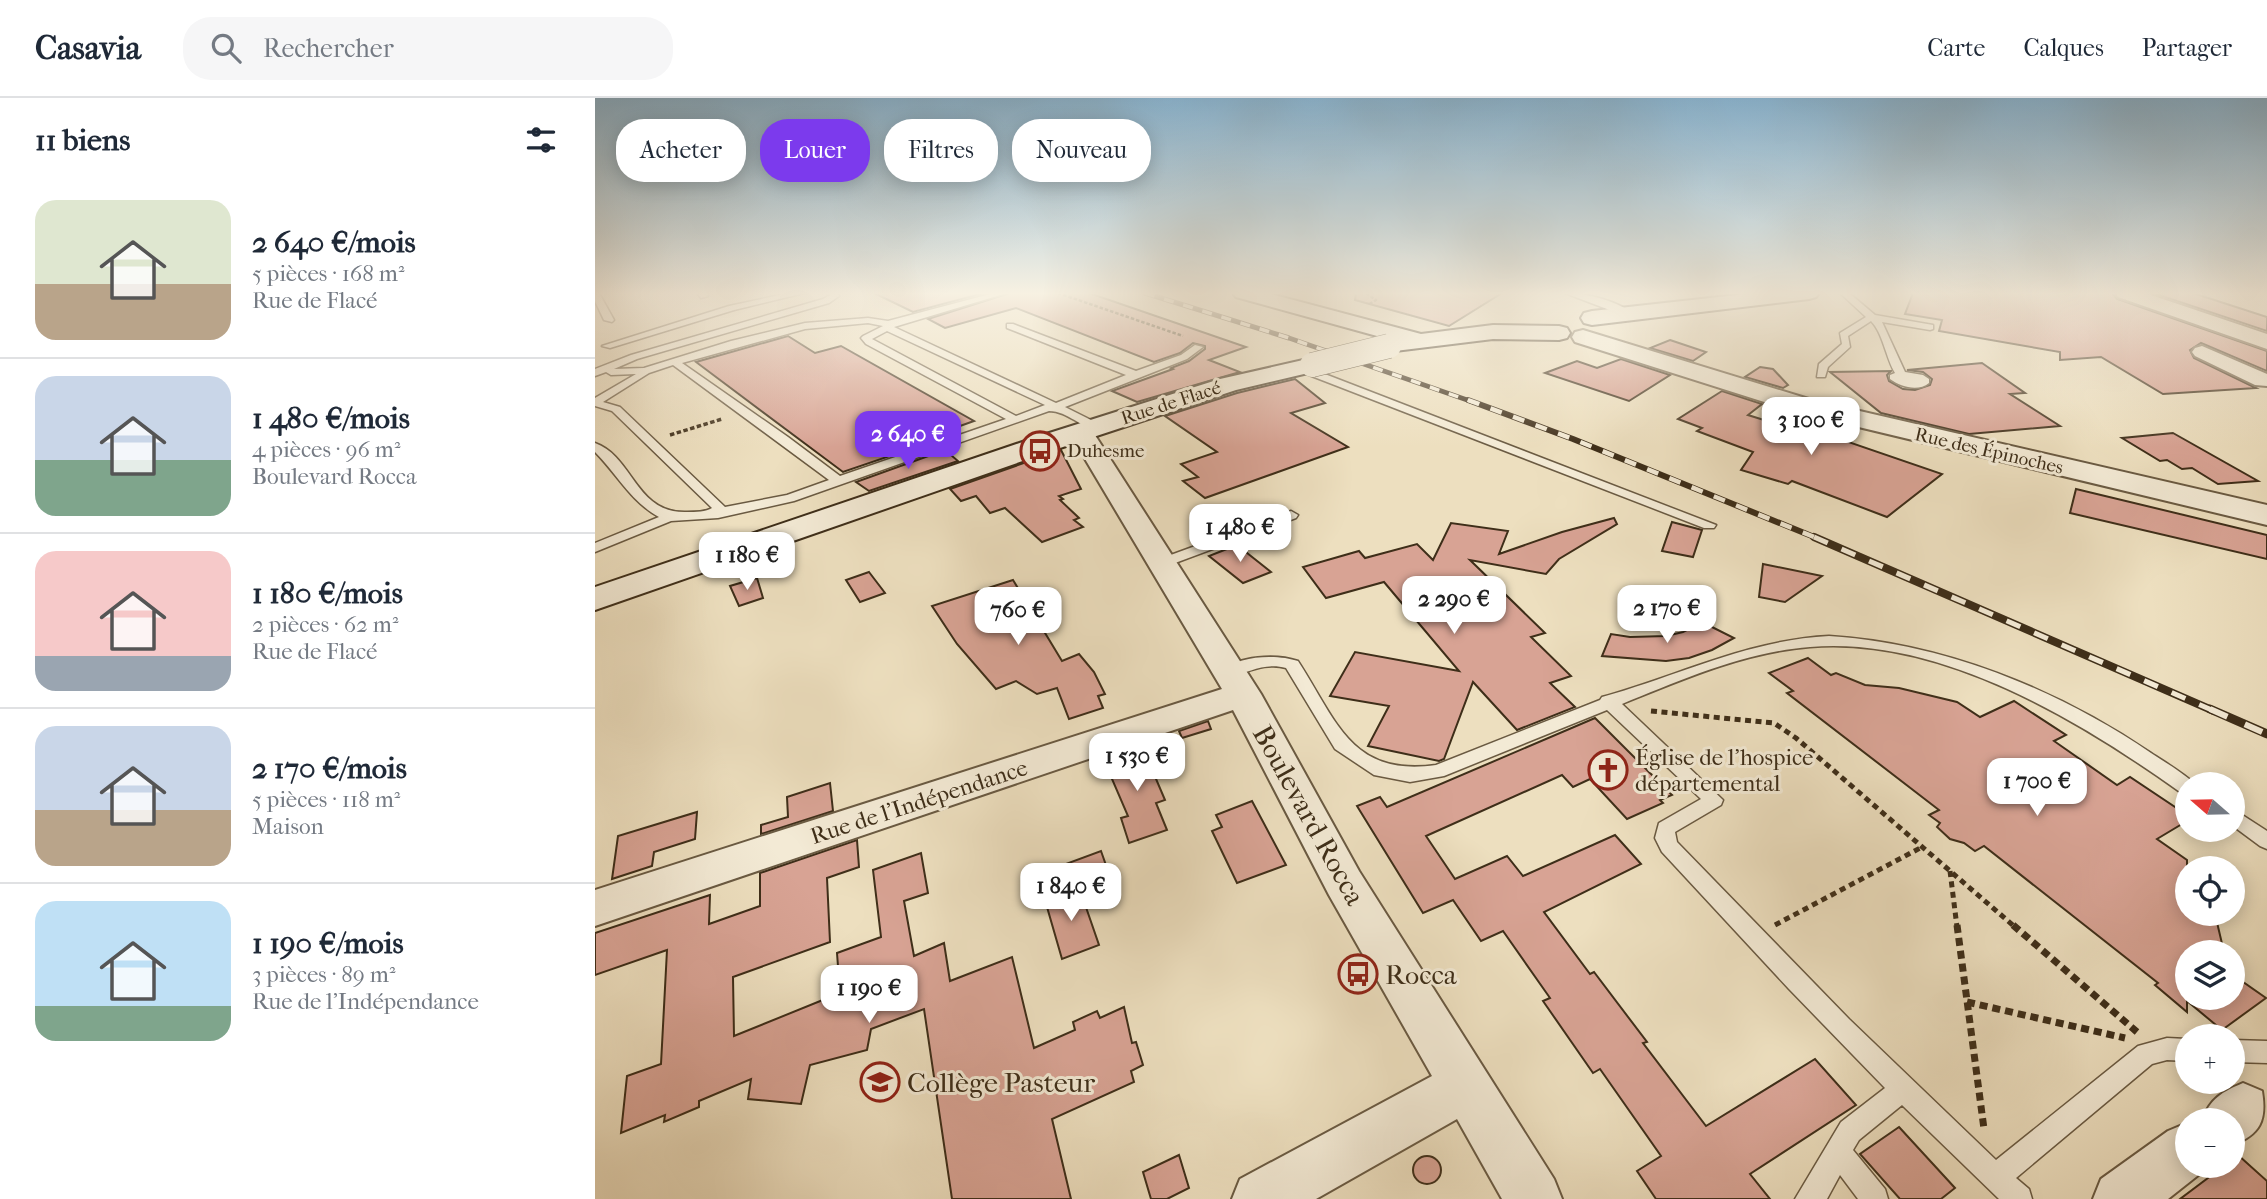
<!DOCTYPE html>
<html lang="fr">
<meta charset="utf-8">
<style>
body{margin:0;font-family:"IM FELL French Canon",serif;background:#f6f6f7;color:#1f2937;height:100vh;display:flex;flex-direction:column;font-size:26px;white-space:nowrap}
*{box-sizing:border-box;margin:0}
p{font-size:23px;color:#747a83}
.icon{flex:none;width:38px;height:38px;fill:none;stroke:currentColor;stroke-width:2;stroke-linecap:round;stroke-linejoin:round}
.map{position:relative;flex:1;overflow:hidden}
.panel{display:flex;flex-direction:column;background:#fff;width:595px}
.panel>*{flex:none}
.hud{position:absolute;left:21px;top:21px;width:665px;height:63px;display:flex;gap:14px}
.needle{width:46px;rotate:290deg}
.fabs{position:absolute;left:1580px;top:674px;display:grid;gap:14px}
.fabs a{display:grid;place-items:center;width:70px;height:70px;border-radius:50%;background:#fff;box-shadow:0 4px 18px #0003;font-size:35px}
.price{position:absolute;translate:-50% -60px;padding:0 16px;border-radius:14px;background:#fff;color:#222;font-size:23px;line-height:46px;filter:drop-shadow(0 2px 4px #0008)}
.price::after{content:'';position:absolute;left:50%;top:42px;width:21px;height:16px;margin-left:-10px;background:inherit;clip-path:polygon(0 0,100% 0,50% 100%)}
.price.on{background:#7c3aed;color:#fff}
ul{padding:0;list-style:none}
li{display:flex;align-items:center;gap:21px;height:175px;padding:0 35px}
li+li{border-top:2px solid #e0e1e3}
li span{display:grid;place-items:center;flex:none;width:196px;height:140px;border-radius:21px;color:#555}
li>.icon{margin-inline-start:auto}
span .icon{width:84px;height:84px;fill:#fffc;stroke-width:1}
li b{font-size:30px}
h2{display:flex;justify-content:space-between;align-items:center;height:84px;padding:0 35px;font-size:30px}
.tag{padding:0 24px;border-radius:28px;background:#fff;box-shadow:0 4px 18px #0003;font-size:24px;line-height:63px}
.tag.on{background:#7c3aed;color:#fff}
header{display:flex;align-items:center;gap:42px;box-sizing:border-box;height:98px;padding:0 35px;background:#fff;border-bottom:2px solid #e0e1e3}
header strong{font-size:33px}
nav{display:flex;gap:38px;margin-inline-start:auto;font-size:24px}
.search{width:490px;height:63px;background:#f6f6f7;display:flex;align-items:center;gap:18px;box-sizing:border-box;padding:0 24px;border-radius:28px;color:#747a83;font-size:26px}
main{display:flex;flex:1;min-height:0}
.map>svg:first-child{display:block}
.building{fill:#d8a394;stroke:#3e2e19;stroke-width:2}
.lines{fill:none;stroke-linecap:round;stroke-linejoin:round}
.service-casing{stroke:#6a5a42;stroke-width:3}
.minor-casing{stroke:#6a5a42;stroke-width:4}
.tertiary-casing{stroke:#6a5a42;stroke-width:4}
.secondary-casing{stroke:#3e2e19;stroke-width:4}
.path-far3{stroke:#3e2e19;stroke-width:2.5;stroke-dasharray:3.5 2;stroke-linecap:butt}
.path-far2{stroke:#3e2e19;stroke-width:3.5;stroke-dasharray:4.5 2.5;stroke-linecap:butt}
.path-far1{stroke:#3e2e19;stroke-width:5;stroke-dasharray:6 4.5;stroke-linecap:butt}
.path{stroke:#3e2e19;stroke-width:7;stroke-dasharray:8 5;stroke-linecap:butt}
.service{fill:#f3ead5;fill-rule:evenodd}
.minor{fill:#f3ead5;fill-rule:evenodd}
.tertiary{fill:#f3ead5;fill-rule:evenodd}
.secondary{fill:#f3ead5;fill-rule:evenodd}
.rail-far3-casing{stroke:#3e2e19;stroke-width:5}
.rail-far2-casing{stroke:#3e2e19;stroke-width:6}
.rail-far1-casing{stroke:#3e2e19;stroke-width:8}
.rail-casing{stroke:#3e2e19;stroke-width:9}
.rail-far3{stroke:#f3ead5;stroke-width:3.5;stroke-dasharray:10;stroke-linecap:butt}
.rail-far2{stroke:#f3ead5;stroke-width:4.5;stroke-dasharray:12;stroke-linecap:butt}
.rail-far1{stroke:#f3ead5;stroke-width:5;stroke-dasharray:15;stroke-linecap:butt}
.rail{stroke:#f3ead5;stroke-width:6;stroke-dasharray:19;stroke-linecap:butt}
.secondary-bridge-casing{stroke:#3e2e19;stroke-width:25;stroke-linecap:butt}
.secondary-bridge{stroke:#f3ead5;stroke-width:24}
.labels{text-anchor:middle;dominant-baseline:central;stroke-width:6;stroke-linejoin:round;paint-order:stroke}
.far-street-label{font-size:19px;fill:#3e2e19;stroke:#f3ead5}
.far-poi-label{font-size:19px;fill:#3e2e19;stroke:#f3ead5;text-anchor:start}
.poi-label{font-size:23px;fill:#3e2e19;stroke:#f3ead5;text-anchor:start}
.street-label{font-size:23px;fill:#3e2e19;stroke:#f3ead5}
.near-street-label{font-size:28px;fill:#3e2e19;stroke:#f3ead5}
.near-poi-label{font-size:28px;fill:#3e2e19;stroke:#f3ead5;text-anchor:start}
</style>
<header>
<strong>Casavia</strong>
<div class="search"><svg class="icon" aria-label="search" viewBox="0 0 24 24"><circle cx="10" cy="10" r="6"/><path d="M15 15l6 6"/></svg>Rechercher</div>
<nav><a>Carte</a><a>Calques</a><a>Partager</a></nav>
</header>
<main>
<section class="panel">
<h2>11 biens<svg class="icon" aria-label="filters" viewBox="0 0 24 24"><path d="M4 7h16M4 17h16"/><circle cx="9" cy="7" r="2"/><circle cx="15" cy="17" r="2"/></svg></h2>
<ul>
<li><span style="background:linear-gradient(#dfe7d0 60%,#b9a48a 0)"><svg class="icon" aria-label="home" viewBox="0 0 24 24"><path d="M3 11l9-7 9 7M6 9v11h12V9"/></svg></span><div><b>2 640 €/mois</b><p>5 pièces · 168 m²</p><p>Rue de Flacé</p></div></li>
<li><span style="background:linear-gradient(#c9d6e8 60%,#7fa58c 0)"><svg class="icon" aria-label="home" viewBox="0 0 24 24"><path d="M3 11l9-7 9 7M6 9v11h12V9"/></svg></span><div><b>1 480 €/mois</b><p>4 pièces · 96 m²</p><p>Boulevard Rocca</p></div></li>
<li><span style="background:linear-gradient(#f6c9c9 75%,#9aa5b1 0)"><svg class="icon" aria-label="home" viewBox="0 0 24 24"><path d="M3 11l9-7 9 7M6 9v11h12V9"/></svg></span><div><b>1 180 €/mois</b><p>2 pièces · 62 m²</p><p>Rue de Flacé</p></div></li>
<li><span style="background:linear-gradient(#c9d6e8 60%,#b9a48a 0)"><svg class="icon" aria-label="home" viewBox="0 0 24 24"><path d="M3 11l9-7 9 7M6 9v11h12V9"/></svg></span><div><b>2 170 €/mois</b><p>5 pièces · 118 m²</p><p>Maison</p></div></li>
<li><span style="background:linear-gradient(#bfe0f5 75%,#7fa58c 0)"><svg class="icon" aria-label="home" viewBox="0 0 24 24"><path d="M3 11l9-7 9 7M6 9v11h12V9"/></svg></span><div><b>1 190 €/mois</b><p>3 pièces · 89 m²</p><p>Rue de l'Indépendance</p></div></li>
</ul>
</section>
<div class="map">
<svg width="1672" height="1101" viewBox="0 0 1672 1101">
<rect width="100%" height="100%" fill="#eddfbf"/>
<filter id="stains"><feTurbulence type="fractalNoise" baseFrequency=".00286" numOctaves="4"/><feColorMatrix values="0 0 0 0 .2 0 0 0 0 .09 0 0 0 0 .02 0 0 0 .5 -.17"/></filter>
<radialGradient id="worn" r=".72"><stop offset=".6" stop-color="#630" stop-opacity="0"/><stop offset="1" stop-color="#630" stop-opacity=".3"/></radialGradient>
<!-- building -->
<g class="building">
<polygon points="279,195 389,195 318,214"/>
<polygon points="415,195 494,195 651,249 614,262 645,274 542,304 517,293 578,271 576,270 594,263 610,251 610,248 598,245 585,255 559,264 421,210 350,230 333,221"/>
<polygon points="761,195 907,195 854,228 760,202"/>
<polygon points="1318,195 1517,195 1522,201 1672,253 1672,273 1606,245 1595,252 1599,260 1661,290 1568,296 1506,259 1465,262 1465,254 1344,233 1347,222 1310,216"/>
<polygon points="1558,195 1598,195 1672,219 1672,233"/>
<polygon points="193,238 220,255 246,248 379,323 334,339 339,343 248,374 101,264"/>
<polygon points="1075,242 1111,254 1098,263 1055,250"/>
<polygon points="1026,261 1075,277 1034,303 950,275 982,263 1002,270"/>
<polygon points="1387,265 1430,295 1415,296 1465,328 1374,336 1286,315 1235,274 1296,273 1292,277 1294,283 1308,291 1320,292 1335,287 1337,281 1328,274 1312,272"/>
<polygon points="1165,269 1178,271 1193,287 1188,290 1150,279"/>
<polygon points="700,281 730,305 696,315 753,349 610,400 588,383 603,379 586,366 622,354 570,318 642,295"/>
<polygon points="1127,293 1167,306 1153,317 1204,333 1210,329 1347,376 1292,419 1197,383 1193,386 1146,372 1158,354 1102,333 1107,330 1083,321"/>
<polygon points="1578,335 1663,383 1623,386 1597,370 1587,371 1572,362 1565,363 1527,340"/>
<polygon points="350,352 363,363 274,393 261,384"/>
<polygon points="466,352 486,391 464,398 468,401 465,402 484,420 479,422 488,429 447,444 410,410 395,415 381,398 366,403 355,391"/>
<polygon points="1481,391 1672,437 1672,461 1475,415"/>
<polygon points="1019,420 1022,426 964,461 951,476 875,462 950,535 936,539 976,578 955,585 980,609 922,632 878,584 849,661 844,663 773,648 794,608 735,598 760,554 864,573 789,484 731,500 708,469 764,453 770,460 822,446 838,462 856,425 913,433 904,456 967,434"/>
<polygon points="1077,424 1107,432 1098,459 1067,453"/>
<polygon points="642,447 676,474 648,485 614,458"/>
<polygon points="1168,466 1227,478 1190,504 1164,499"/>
<polygon points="274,474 290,495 265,504 251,482"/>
<polygon points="162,480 168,500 144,508 135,488"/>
<polygon points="418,482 467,563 484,556 499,574 510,596 503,598 508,610 474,621 462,590 442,596 421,583 401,591 362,546 337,508"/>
<polygon points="1107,524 1139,540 1117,552 1094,560 1071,563 1007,558 1016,536 1035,539 1071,538 1088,534"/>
<polygon points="1213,560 1236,577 1241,575 1270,587 1304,590 1362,604 1385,619 1419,603 1471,637 1459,643 1522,687 1535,679 1592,717 1592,723 1562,741 1592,762 1592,816 1620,816 1629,854 1592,854 1592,900 1638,900 1638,877 1671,900 1627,932 1592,903 1592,914 1560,887 1563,885 1389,748 1380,753 1369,745 1355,741 1342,729 1345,725 1334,717 1344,712 1192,595 1198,593 1174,575"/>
<polygon points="1000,620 1077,697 1065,702 1068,705 1032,721 995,681 978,689 967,677 831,738 860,781 912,758 928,778 1020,737 1046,766 949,814 995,876 999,874 1052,944 1048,945 1111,1028 1220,961 1261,1007 1155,1076 1175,1101 1061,1101 1042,1073 1066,1058 1005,971 998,975 948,903 955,900 908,833 886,843 858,802 828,815 762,708 785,699 792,709"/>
<polygon points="613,623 616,631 587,640 584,633"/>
<polygon points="547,648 570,702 561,705 572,732 534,745 526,720 533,718 508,660"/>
<polygon points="235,685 238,713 166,736 166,727 193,719 192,699"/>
<polygon points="657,703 691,767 642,785 617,733 627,729 621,717"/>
<polygon points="102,714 100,741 59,754 57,768 17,781 23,738"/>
<polygon points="262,742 264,769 232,780 235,844 138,879 139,938 245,895 242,855 286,839 278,772 326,755 333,795 309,803 319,858 349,845 355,883 417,859 439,950 480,932 478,924 502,913 505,920 529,909 537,945 541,944 548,967 536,973 539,984 457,1021 476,1101 357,1101 329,911 276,931 272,952 215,967 206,1006 153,1001 156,981 104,1003 104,1009 69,1024 70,1017 26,1035 32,978 66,966 72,852 0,877 0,835 115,797 114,826 165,808 165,775"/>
<polygon points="506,753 513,773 475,788 468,767"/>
<polygon points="484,789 504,847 467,861 450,802"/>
<polygon points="1304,1029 1360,1090 1346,1101 1305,1101 1265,1056"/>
<polygon points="584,1057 594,1090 572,1101 556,1101 548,1074"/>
<polygon points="1643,1057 1672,1083 1672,1101 1585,1101 1629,1068 1638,1068 1638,1061"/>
<circle cx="832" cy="1072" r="14"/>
</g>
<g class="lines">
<!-- service casing -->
<g class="service-casing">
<g id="service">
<polygon points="0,195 4,195 19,222 17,224 9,222 0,203"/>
<polygon points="102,195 111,195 113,198 106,200"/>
<polygon points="194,195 209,195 139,212 15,250 7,248 134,208"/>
<path d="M235 195H243L244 198 234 205 42 261 19 271 49 270 136 243 210 225 273 220 293 223 399 195H412L299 229 461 305 531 277 412 230V226H418L541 273 586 257 600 247 608 249 592 261 470 309 506 327V331C488 333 474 313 454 313L199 403 123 420 76 423 0 454V445L64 419C36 404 22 376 0 354V345C39 359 40 416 92 414 101 414 111 414 117 410L17 313 0 308V300L41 276 16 277 11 274 0 278V271L36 257 228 201 235 197ZM273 225 288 228 268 238 266 240 271 246 411 321 245 378 193 339 87 265 210 231ZM292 233 450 307 421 318 277 241ZM78 267 234 382 192 397 130 409 25 309 8 304 54 275Z"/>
<path d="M970 195C992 195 1023 203 1040 217L1033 219Z"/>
<path d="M1245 195H1254L1280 217 1338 227V231L1335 232 1287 224 1310 274 1328 277 1334 281V285C1323 294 1306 289 1295 281V277L1300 275C1291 260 1288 235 1276 223L1253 238 1255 249 1233 269 1230 279H1222L1224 266 1247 246 1245 235 1271 219Z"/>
<polygon points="701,268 709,268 1121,427 1119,430 1109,430 701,272"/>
<polygon points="696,413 703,417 701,420 572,468 562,468 560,465 562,462"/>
<path d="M1234 538C1348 545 1462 591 1556 655 1571 665 1587 674 1600 686H1592V696L1585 694C1484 622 1345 538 1215 549 1150 554 1086 582 1027 606L1128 702 1126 707 1080 734 1082 744 1254 921 1401 1062 1543 948 1572 940 1592 941V963L1572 962 1557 966 1421 1080 1434 1091 1437 1101H1404L1307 1007 1264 1042 1258 1052 1290 1091 1293 1101H1263L1245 1077 1232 1101H1200L1246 1024 1290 990 1194 891 1067 754 1060 740 1064 725 1106 701 1012 612 849 678 815 684 779 677 740 651 691 570C671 564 654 574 635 579L627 574C642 557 682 556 703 563 742 623 756 679 841 667L1005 602 1007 599C1083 578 1153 542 1234 538Z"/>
<polygon points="1638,711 1672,733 1672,751 1665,748 1638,728"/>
<polygon points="1638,942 1672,943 1672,965 1638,964"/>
</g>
</g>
<!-- minor casing -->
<g class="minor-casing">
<g id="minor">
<polygon points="1607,248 1672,276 1672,288 1660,287 1600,258 1597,254 1600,250"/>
<polygon points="486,327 494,329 498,334 666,596 764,773 959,1081 967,1101 907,1101 862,1021 721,1101 637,1101 645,1081 837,978 734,797 638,612 0,828 0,792 627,591 474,334 478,329"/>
<path d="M1648 985 1667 993C1672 1023 1665 1036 1638 1047V1022H1607C1616 1000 1627 994 1648 985Z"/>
<polygon points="1592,1025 1592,1068 1613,1068 1611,1071 1573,1101 1498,1101 1506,1081 1573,1033"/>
</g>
</g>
<!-- tertiary casing -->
<g class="tertiary-casing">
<g id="tertiary">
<polygon points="1520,195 1550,195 1672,236 1672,251 1523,199"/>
<polygon points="988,232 1217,302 1672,407 1672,427 1201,314 980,244 977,239 980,234"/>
</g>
</g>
<!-- secondary casing -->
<g class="secondary-casing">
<g id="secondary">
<polygon points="638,195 672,195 826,236 898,227 964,228 972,230 975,235 972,240 964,242 898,241 800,253 792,251 788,246 793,241 641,199"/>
<polygon points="1160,195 1224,195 1221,199 1214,201 997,227 989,225 986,220 989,215 997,213"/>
<polygon points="717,260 726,262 729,267 726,272 641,292 468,349 0,512 0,489 448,337 625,281"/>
</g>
</g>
<!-- path-far3 -->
<g class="path-far3">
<polyline points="463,195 588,238"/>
<polyline points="771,195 781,202 773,207"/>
</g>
<!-- path-far2 -->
<polyline class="path-far2" points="75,337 127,321"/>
<!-- path-far1 -->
<g class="path-far1">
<polyline points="1056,613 1179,625 1201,640 1420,829"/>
<polyline points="1355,773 1362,829"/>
<polyline points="1180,827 1327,749"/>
</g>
<!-- path -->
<g class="path">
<polyline points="1362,827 1389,1031"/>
<polyline points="1418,827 1542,934"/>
<polyline points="1372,904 1530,940"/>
</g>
<!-- service -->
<use href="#service" class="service"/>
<!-- minor -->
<use href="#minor" class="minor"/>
<!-- tertiary -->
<use href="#tertiary" class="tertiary"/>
<!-- secondary -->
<use href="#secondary" class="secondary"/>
<!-- rail-far3 casing -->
<g class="rail-far3-casing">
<polyline id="rail-far3" points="550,195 694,240 878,304"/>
</g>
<!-- rail-far2 casing -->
<g class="rail-far2-casing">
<polyline id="rail-far2" points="873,302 978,341 1224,441"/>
</g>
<!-- rail-far1 casing -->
<g class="rail-far1-casing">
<polyline id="rail-far1" points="1219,439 1619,613"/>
</g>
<!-- rail casing -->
<g class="rail-casing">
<polyline id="rail" points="1615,611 1672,636"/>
</g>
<!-- rail-far3 -->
<use href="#rail-far3" class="rail-far3"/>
<!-- rail-far2 -->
<use href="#rail-far2" class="rail-far2"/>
<!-- rail-far1 -->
<use href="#rail-far1" class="rail-far1"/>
<!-- rail -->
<use href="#rail" class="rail"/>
<!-- secondary-bridge casing -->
<g class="secondary-bridge-casing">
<polyline id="secondary-bridge" points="717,267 794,248"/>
</g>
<!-- secondary-bridge -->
<use href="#secondary-bridge" class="secondary-bridge"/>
</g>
<!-- sky -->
<linearGradient id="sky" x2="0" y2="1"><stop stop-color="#89b7d6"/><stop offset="0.56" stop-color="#f7f1e2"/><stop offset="1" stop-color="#f7f1e2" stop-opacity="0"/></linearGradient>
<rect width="1672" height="349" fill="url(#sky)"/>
<!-- icons -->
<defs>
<g id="bus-ring" transform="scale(2.0125)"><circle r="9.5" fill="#f3ead5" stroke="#8f2418" stroke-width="1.5"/><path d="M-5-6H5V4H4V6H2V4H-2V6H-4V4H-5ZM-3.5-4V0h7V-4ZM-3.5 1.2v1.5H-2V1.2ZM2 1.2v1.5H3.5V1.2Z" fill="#8f2418"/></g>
<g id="church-ring" transform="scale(2.0125)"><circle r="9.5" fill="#f3ead5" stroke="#8f2418" stroke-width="1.5"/><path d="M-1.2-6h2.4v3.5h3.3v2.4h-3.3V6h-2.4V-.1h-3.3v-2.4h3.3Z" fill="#8f2418"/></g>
<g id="school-ring" transform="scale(2.0125)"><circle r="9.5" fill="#f3ead5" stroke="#8f2418" stroke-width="1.5"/><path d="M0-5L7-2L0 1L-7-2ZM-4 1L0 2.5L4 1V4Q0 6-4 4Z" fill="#8f2418"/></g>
</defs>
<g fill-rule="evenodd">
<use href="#bus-ring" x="445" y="353"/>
<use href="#church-ring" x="1013" y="672"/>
<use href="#bus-ring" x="763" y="876"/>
<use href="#school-ring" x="285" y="984"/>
</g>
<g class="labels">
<!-- far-street labels -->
<g class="far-street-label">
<text transform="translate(576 305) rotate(-18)">Rue de Flacé</text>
<text transform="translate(1394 353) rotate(13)">Rue des Épinoches</text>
</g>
<!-- far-poi labels -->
<g class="far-poi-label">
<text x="472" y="353">Duhesme</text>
</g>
<!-- poi labels -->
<g class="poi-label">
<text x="1040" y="659">Église de l’hospice<tspan x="1040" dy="26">départemental</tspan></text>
</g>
<!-- street labels -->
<g class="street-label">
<text transform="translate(324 704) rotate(-18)">Rue de l'Indépendance</text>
</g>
<!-- near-street labels -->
<g class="near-street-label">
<text transform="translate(714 717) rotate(61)">Boulevard Rocca</text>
</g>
<!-- near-poi labels -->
<g class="near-poi-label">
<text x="790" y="876">Rocca</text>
<text x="312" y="984">Collège Pasteur</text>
</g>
</g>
<rect width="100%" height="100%" filter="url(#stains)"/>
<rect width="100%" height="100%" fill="url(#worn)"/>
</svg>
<div class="fabs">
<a><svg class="needle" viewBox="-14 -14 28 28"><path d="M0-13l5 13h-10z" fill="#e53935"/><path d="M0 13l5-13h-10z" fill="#747a83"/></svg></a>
<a><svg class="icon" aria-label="locate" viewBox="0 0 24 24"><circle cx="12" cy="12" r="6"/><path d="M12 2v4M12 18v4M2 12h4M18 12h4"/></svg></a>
<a><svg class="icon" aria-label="layers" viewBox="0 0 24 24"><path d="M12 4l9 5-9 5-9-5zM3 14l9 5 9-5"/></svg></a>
<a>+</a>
<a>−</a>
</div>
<b class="price" style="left:1216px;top:359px">3 100 €</b>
<b class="price on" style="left:313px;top:373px">2 640 €</b>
<b class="price" style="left:645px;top:466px">1 480 €</b>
<b class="price" style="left:152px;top:494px">1 180 €</b>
<b class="price" style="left:859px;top:538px">2 290 €</b>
<b class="price" style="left:1072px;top:547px">2 170 €</b>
<b class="price" style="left:423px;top:549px">760 €</b>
<b class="price" style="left:542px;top:695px">1 530 €</b>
<b class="price" style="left:1442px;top:720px">1 700 €</b>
<b class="price" style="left:476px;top:825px">1 840 €</b>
<b class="price" style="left:274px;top:927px">1 190 €</b>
<div class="hud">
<a class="tag">Acheter</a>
<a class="tag on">Louer</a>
<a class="tag">Filtres</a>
<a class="tag">Nouveau</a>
</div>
</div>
</main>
